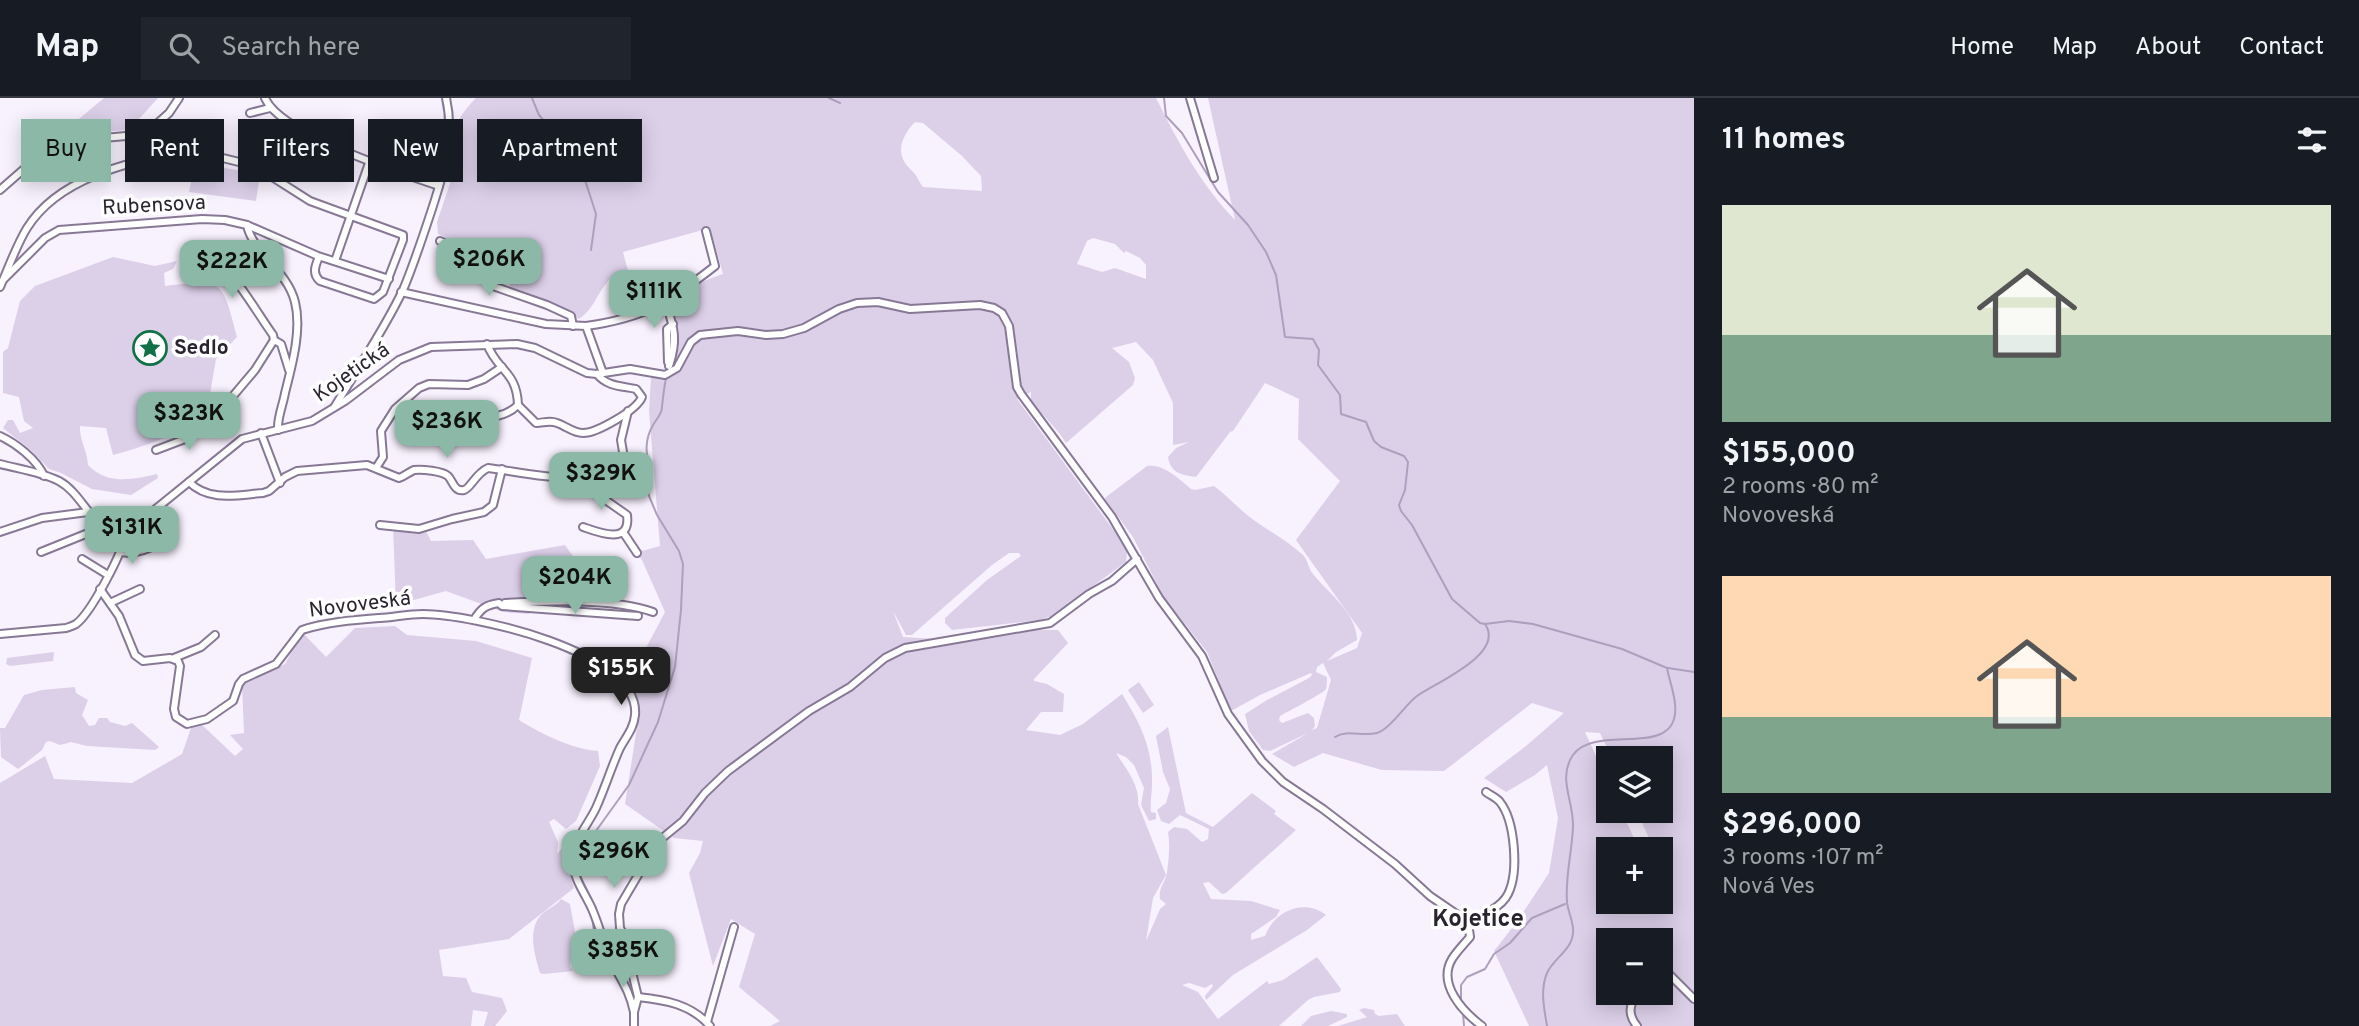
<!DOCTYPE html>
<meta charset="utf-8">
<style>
body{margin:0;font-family:Overpass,sans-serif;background:#20242c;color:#f1f3f6;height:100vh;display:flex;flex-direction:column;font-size:26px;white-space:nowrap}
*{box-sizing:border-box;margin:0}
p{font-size:23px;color:#9ea1a6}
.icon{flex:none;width:38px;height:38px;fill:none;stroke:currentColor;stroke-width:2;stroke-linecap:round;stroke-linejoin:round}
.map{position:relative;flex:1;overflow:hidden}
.details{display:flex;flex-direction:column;background:#171b24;width:665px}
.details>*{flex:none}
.banner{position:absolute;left:21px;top:21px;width:665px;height:63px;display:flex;gap:14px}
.fabs{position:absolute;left:1596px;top:648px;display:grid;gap:14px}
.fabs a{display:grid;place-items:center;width:77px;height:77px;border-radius:0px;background:#171b24;box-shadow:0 4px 18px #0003;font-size:35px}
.price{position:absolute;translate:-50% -60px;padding:0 16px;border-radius:14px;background:#8cb8a7;color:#111;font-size:23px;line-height:46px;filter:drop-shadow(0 2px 4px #0008)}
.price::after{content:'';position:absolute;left:50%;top:42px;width:21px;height:16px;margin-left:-10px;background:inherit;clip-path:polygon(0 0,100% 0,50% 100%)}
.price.on{background:#222;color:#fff}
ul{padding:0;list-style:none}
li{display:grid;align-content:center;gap:14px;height:371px;padding:0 28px}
li span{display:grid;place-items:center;height:217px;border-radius:0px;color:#555}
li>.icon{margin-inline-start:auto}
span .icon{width:126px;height:126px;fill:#fffc;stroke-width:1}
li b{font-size:30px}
h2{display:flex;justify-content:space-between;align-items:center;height:84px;padding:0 28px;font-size:30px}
.tag{padding:0 24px;border-radius:0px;background:#171b24;box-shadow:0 4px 18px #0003;font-size:24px;line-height:63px}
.tag.on{background:#8cb8a7;color:#111}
header{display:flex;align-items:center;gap:42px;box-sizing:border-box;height:98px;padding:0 35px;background:#171b24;border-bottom:2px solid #363941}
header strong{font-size:33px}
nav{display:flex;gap:38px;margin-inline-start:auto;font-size:24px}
.search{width:490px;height:63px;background:#20242c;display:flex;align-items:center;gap:18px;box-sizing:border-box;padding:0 24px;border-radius:0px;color:#9ea1a6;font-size:26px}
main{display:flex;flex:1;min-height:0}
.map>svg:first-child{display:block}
.green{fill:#dcd0e9;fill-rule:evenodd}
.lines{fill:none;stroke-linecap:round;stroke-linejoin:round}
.stream{stroke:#ae9fbe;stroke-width:2}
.minor-casing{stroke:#877995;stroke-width:10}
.minor{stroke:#fff;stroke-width:6}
.labels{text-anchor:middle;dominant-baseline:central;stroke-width:7;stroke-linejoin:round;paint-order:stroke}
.street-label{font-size:21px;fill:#2a242f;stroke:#fff}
.poi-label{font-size:21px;font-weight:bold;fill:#2a242f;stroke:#fff;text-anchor:start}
.quarter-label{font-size:24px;font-weight:bold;fill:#2a242f;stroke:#fff}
</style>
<header>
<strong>Map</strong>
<div class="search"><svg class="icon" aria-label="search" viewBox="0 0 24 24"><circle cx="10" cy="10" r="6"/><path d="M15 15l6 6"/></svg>Search here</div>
<nav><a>Home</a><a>Map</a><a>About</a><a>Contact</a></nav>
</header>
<main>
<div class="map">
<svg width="1694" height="928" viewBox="0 0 1694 928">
<rect width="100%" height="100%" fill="#f8f1fe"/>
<!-- green -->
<g class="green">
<polygon points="104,0 158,0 129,32 61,36"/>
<path d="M476 0H1156C1178 44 1201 87 1235 122L1208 0H1694V928H1529L1494 853 1516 825 1549 775 1558 720 1547 667 1535 677 1506 694 1484 680 1526 648 1564 615 1532 605 1444 673 1382 672 1323 655 1294 669 1272 656 1308 635 1270 653 1263 652 1249 633 1245 616 1267 602 1309 580 1312 577 1311 575 1260 597 1231 613 1207 554 1163 498 1133 439 1105 401 1106 399 1147 368C1164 366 1179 381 1191 391L1195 392 1214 388C1225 396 1235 407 1246 416 1264 431 1286 441 1303 457 1308 462 1308 470 1313 476 1328 495 1357 515 1357 542L1336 554 1327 563 1357 550 1362 535 1296 442 1340 383 1298 341 1299 301 1265 285 1233 333 1230 334 1196 379C1182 377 1170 375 1168 359L1176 350 1189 344 1173 347V305L1153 262 1136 244 1112 250 1129 264 1135 280 1133 287 1066 345C1056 329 1043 318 1031 303V294L1017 301 1118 438 1127 454 1126 464 1052 518 1039 522 952 532 945 525V520L987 482 1021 458 1019 455H1009L992 467 912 537H906L893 513 903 539 971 543 1037 532H1058L1068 545 1034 581V583L1047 586 1064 596 1063 614H1041L1026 632 1060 637 1083 626 1122 596C1140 625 1153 650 1152 686 1152 696 1150 703 1151 714L1156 715V721L1149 723 1141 707 1144 690 1134 667 1126 659 1116 655C1126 671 1140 687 1138 706L1166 777 1153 800 1146 843 1160 811 1166 806 1160 801C1158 790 1166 784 1167 774 1169 762 1170 745 1168 734L1174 729 1187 731 1202 744 1208 741 1209 731 1180 717 1169 726 1161 723 1157 712 1166 705 1170 691 1163 674 1156 638 1168 629 1186 715 1213 729 1252 695 1276 713 1274 716 1296 732 1226 795 1222 796 1209 784 1203 785 1211 801 1251 803 1280 812 1276 819 1251 836V842L1265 838C1274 813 1304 800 1326 817L1307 832 1233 877 1206 902 1205 898 1213 888 1212 886 1205 890 1189 885 1182 887 1198 894 1218 921 1267 883 1269 886 1283 882 1317 859 1341 891 1340 894 1314 899 1308 902 1279 928H770L780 923 739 889 755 836 731 821 713 868 689 775 700 755 703 743 674 740 625 706 640 610 625 590 665 514 642 462 625 442 642 453 660 448 649 313 651 279 660 280 671 277C679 247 680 240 670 210 682 190 703 183 723 176L710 130 623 154 633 192 610 181C596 196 595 210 579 221L562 209 508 191 511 184 498 179 500 175 490 159 482 164 476 154 438 136 437 124 459 59C445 38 460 16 476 0ZM915 24 923 25 962 58 981 78 982 93 923 89C919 84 918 80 914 75 910 70 905 67 903 61 897 48 906 33 915 24ZM1093 140 1115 146 1124 155 1126 153 1140 160 1146 167V181L1115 170 1102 174 1077 166 1087 143ZM1323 565 1331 582 1317 630 1312 632 1315 628 1314 620 1308 615 1282 625 1279 622 1280 618C1287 614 1324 595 1326 591 1327 588 1327 582 1327 579L1316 574 1317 569ZM1585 634 1600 635 1612 660H1661V712H1636L1649 740 1646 751H1661V803H1608V751H1639L1621 712H1608V684ZM1608 842H1661V894H1608Z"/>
<polygon points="195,65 260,76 256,103 189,94"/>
<path d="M113 159 155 168 177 163 173 171 164 175 165 188C225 180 222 183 237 239L216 261 206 319C176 336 147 348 113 357L106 330 80 328C79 341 87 352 88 367 107 387 132 382 157 376L158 380 131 397 92 391 61 375 49 371 33 354 3 330 8 322H13L20 335 33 330 24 323 19 299 3 295V254L8 250 20 203 35 188Z"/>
<polygon points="393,428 425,431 431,443 473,442 486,461 565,447 580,468 526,479 529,516 503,514 446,493 396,507"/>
<path d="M395 528 407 537 476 543 532 560 519 622C542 636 571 651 598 653L600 668 576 723 566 731 554 721 549 724 558 744 557 756 568 743 567 767 574 790 509 841 439 852 443 878 466 880 472 894 502 900 507 913 495 928H484L488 914 473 912 471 928H0V685L45 658 54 681 132 685 182 656 191 630 201 626 235 658 243 651 230 637 244 635 242 587 285 566 302 534 326 559 355 530Z"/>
<polygon points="54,554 53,563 10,568 6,566 7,560"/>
<polygon points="1139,584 1154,607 1143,615 1128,592"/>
<polygon points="75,589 76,595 88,602 82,617 89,628 95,627 99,620 107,620 110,624 125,628 132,625 159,649 155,652 87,648 71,644 60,647 50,643 46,644 42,652 18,671 1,659 0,630 5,630 24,597 42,592"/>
<path d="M561 801 570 806 579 856 571 860 570 868 573 873 544 876 540 875C535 857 526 830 543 815 549 810 556 808 561 801Z"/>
<polygon points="1364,910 1374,912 1375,916 1379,918 1397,916 1405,928 1338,928 1367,919 1359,912"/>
<polygon points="1331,913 1347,916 1347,919 1328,928 1301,928 1311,918"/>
</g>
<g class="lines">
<!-- stream -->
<g class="stream">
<polyline points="532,0 539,17 569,52 586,85 596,116 591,152"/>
<polyline points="829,0 840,5"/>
<path d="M1164 0 1166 18 1182 35 1218 94 1248 127 1266 154 1276 177 1285 239 1313 241 1319 252 1318 267 1340 297 1341 316 1366 324 1374 343 1381 349 1404 358 1408 364 1405 392 1399 407 1401 413 1412 427 1452 501 1480 525 1485 526 1509 523 1533 526 1622 551 1667 570C1669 581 1674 594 1675 606 1681 664 1595 624 1573 657 1557 680 1574 703 1573 729 1572 754 1565 779 1567 804 1568 813 1572 821 1573 830 1575 851 1554 859 1547 875 1540 892 1544 910 1547 928"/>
<polyline points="1668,570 1694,574"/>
<path d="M1335 639C1347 631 1363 639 1377 635 1390 631 1405 607 1417 598 1435 585 1506 556 1485 526"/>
<path d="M594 813 596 810 580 778V765L588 744 629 687 658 624 675 569 681 512 683 466 679 453 657 417 649 398 647 377 651 367C644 356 646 340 652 329 655 322 662 317 662 309 663 299 664 290 666 280"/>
<polyline points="592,818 596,850"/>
<polyline points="597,863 598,872"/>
<polyline points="1461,903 1461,887 1467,879 1485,871 1494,856 1510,845 1532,820 1565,806"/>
<polyline points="1463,915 1464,928"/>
</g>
<!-- minor casing -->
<g class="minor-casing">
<g id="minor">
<path d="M265 0C280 36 401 75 439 88"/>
<polyline points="1190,0 1214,80"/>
<polyline points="250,15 270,10"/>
<polyline points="141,40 169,15 179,0"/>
<path d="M0 92 24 71 46 58 92 41 126 38 158 44 255 68 310 103 403 137V142L383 194 374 201 320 183C312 176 315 168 319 159"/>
<path d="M247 127C252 154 287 172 295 204 302 232 292 267 285 295 283 307 277 320 278 332"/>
<polyline points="440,143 469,156 490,187 547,207 571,218 573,228"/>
<polyline points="335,163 369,65"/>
<path d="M185 170C197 166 217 166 228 174 240 185 262 222 273 237L274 242"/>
<polyline points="4,181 45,140 59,132 202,121 225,122 247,127 318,158 389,181"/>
<path d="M0 189C9 169 16 148 27 130 59 79 128 65 183 53"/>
<polyline points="401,194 546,226 586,228 603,275"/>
<path d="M666 205C674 230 678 242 669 268"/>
<path d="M586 228C645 220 669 204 715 168L706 133"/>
<path d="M487 246C497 273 517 273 518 307"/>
<polyline points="668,264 667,231 673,226"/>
<path d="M518 307 536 325C543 325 550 322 557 325 566 328 573 335 583 335 597 335 637 312 642 299L636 291C623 288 607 289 597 276"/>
<path d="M335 308C358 270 384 232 403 192 414 166 423 138 432 111 444 74 455 39 446 0"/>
<path d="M459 320C480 319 502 323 518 307"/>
<polyline points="261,335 280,385"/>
<path d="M0 338C15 345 37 361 44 378"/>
<polyline points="156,352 185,341 211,324 255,272 274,242 281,246 289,272"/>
<path d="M0 366C19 371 41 374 59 383 85 397 92 436 126 435L242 341 312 323 345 303 399 262 431 249 517 246 535 250 587 275 597 276 630 271 665 277 677 270 691 244 700 237 738 233 766 237 783 236 804 230 839 211 857 205 878 204 910 211 980 207 994 210 1002 215 1009 228 1017 289 1021 296 1112 419 1159 500 1202 558 1228 616 1262 663 1283 684 1323 711 1395 766 1430 798 1468 824 1470 839C1464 846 1457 853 1452 861 1437 886 1463 914 1482 928"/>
<polyline points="376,370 383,359 381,333 395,311 419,290 429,286 468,287 484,281 502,269"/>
<path d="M574 380 627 417C631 447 600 435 583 429"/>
<path d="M189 384C209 404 237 397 263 395L269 393 285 379 297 373 367 367 399 380C405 378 409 374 414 372 422 371 442 373 448 378 453 383 454 394 464 392 470 391 476 375 488 370 525 374 598 395 624 360L621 342 628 313"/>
<polyline points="380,427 419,431 452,421 484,414 493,407 502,371"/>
<polyline points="0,434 42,420 88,414"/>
<polyline points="623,434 637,455"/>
<polyline points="41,454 103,429"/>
<path d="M121 454C134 457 153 450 164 442L166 437 151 415"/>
<polyline points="82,461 108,477"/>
<path d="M100 491 119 518 135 557 143 563 170 560 178 563 180 568 174 611 176 619 187 626 207 621 233 603 239 586 243 581 276 566 302 532C327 524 354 522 380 520 394 519 409 516 423 516 470 516 641 553 635 617 634 630 626 639 620 650 611 670 605 690 596 710 588 727 573 742 573 762 573 781 585 795 592 811 600 829 604 849 613 866 623 885 629 892 634 914"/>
<polyline points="110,505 140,491"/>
<path d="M505 505C548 503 613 500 653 514"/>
<path d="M474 522C481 510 486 507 499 505L502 508 638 518"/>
<path d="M0 536 66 530C69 529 73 528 76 526 91 515 123 454 126 435"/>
<polyline points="174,560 201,549 215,537"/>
<path d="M1468 824C1481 818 1501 810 1508 796 1519 774 1515 723 1500 704 1497 700 1490 697 1486 694"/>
<polyline points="1661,874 1669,876 1694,901"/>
<path d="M638 899C665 902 691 906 710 928"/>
<polyline points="707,924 734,829"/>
<polyline points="634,928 634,914 638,899 630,866 628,845 620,830 619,816 621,806 654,750 660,742 683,723 705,695 728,673 809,613 850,589 885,560 905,550 1050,525 1089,496 1112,483 1137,461"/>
<path d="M1637 928C1627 916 1630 907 1637 894"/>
</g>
</g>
<!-- minor -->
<use href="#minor" class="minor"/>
</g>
<!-- icons -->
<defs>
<g id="sight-ring" transform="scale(1.75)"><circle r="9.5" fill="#fff" stroke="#107046" stroke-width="1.5"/><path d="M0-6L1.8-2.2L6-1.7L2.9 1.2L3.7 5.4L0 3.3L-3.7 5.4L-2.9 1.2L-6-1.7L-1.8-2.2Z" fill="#107046"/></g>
</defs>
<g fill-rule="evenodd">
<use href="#sight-ring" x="150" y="250"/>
</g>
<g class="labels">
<!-- street labels -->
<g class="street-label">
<text transform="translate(154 108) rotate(-3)">Rubensova</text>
<text transform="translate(352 275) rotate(-35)">Kojetická</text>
<text transform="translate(360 507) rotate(-7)">Novoveská</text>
</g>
<!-- poi labels -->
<g class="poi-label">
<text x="174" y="250">Sedlo</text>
</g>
<!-- quarter labels -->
<g class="quarter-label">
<text x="1478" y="822">Kojetice</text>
</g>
</g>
</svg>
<div class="fabs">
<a><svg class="icon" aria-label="layers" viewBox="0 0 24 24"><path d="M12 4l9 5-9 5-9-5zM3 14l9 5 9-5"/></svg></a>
<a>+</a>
<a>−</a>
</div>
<b class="price" style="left:489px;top:200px">$206K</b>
<b class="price" style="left:232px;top:202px">$222K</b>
<b class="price" style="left:654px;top:232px">$111K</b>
<b class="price" style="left:189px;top:354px">$323K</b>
<b class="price" style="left:447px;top:362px">$236K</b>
<b class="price" style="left:601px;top:414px">$329K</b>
<b class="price" style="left:132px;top:468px">$131K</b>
<b class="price" style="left:575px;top:518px">$204K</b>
<b class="price on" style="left:621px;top:609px">$155K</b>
<b class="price" style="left:614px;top:792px">$296K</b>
<b class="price" style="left:623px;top:891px">$385K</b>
<div class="banner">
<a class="tag on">Buy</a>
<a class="tag">Rent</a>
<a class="tag">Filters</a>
<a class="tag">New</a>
<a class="tag">Apartment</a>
</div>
</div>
<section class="details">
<h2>11 homes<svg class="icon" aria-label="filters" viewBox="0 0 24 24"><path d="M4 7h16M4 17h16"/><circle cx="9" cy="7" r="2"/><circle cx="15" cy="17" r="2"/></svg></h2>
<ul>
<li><span style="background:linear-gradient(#dfe7d0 60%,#7fa58c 0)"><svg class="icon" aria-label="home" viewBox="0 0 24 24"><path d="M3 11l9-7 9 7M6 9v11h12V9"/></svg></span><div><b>$155,000</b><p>2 rooms · 80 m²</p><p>Novoveská</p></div></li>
<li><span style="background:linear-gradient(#ffd9b3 65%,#7fa58c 0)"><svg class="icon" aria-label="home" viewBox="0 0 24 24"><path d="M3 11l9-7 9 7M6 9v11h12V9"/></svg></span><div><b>$296,000</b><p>3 rooms · 107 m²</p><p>Nová Ves</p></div></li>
</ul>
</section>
</main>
